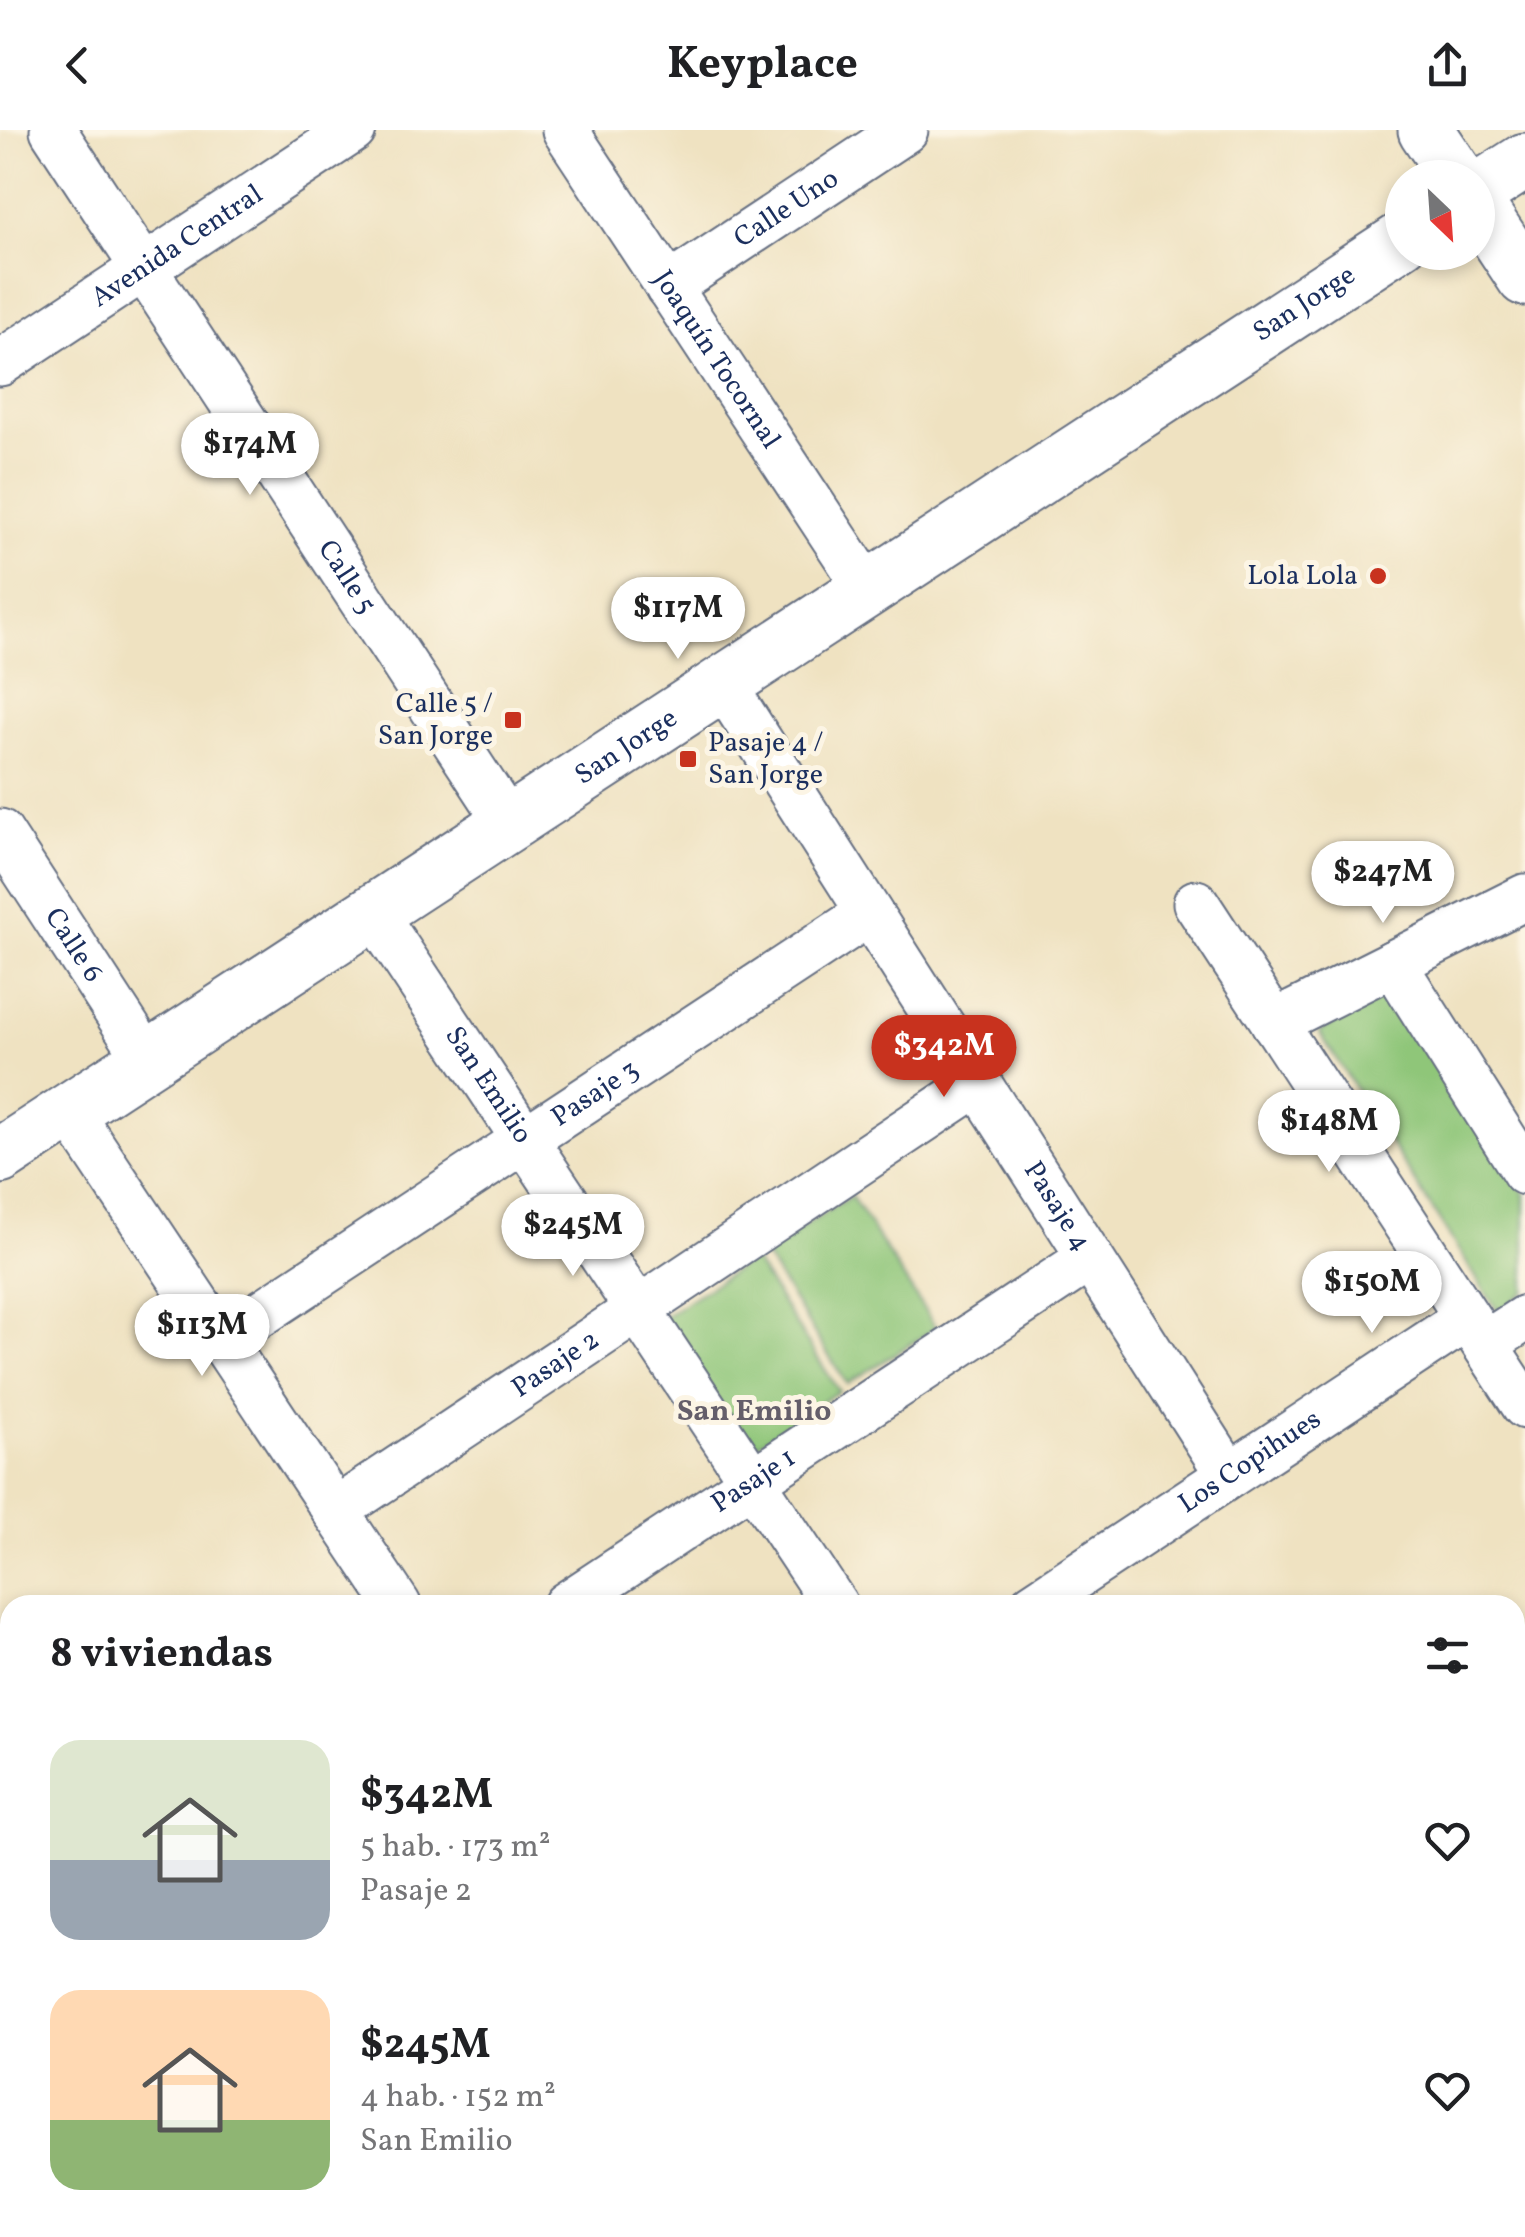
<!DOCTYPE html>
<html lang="es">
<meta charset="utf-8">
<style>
body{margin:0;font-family:Vollkorn,serif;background:#f2f2f2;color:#202124;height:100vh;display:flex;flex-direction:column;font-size:38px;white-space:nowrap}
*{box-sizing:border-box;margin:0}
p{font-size:32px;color:#757577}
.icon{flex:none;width:55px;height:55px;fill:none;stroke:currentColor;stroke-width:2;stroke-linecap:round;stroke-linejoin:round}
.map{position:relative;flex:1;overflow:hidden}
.panel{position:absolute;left:0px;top:1465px;width:1525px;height:642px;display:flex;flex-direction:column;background:#fff;border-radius:30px 30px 0 0;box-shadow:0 5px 15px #0003}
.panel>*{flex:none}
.needle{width:65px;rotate:155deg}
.tools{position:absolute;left:1385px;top:30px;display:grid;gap:20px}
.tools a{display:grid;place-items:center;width:110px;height:110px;border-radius:50%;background:#fff;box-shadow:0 5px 15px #0003;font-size:50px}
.price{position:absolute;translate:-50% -85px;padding:0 22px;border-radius:35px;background:#fff;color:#222;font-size:32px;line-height:65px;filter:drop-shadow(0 2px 5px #0008)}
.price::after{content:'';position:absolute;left:50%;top:60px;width:30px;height:22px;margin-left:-15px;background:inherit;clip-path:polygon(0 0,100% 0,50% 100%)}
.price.current{background:#c8321e;color:#fff}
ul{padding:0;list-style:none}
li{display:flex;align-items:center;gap:30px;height:250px;padding:0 50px}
li span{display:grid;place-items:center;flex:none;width:280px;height:200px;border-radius:30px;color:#555}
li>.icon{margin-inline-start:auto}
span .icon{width:120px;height:120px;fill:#fffc;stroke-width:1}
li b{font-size:42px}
h2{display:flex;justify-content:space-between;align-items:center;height:120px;padding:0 50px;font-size:42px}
header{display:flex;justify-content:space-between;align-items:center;height:130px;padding:0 50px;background:#fff;font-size:45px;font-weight:700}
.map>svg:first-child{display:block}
.green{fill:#8fc679;stroke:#557a6c;stroke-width:2.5}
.building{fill:#ecb57f}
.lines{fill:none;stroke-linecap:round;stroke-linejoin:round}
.service-casing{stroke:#656e81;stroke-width:26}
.minor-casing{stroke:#656e81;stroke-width:49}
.tertiary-casing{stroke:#656e81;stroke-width:59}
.primary-casing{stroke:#656e81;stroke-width:59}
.service{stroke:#fff;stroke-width:22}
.minor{stroke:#fff;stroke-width:45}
.tertiary{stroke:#fff;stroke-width:55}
.primary{stroke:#fff;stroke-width:55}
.poi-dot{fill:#c8321e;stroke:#fcf5e5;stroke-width:4}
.labels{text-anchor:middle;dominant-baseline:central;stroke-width:10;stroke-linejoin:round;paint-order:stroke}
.street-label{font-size:28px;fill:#1b2f5e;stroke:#fcf5e5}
.poi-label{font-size:28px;fill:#1b2f5e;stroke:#fcf5e5;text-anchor:end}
.neighbourhood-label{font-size:30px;font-weight:bold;fill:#645e6a;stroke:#fcf5e5}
</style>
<header><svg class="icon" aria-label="back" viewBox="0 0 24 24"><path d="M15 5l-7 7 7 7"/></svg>Keyplace<svg class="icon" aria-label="share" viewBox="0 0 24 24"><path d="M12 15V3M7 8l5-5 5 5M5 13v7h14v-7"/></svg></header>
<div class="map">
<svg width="1525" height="2107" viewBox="0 0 1525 2107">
<rect width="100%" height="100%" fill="#fcf5e5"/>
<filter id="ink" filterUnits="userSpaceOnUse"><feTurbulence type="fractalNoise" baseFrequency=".01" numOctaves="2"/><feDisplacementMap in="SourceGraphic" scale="20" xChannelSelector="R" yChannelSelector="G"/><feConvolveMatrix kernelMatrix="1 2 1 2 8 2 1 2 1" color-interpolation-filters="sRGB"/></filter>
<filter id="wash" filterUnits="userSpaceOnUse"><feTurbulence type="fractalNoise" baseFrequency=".0048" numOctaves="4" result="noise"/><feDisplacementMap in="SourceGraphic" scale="40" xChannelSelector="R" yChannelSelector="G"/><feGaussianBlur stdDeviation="2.25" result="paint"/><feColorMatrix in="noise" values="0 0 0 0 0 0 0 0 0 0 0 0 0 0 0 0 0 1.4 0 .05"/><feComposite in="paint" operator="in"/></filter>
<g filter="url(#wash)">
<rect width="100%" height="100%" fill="#efe2c1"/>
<!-- green -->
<g class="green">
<polygon points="1396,857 1525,1064 1525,1162 1498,1182 1319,902"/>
<polygon points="851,1066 936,1198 847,1254 763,1123"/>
<polygon points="753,1129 839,1261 744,1323 657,1191"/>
</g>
<g id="blocks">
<!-- building -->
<g class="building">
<polygon points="537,2098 599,2098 605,2107 523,2107"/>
<polygon points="754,2098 827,2098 813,2107 760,2107"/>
</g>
</g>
</g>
<g filter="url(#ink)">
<use href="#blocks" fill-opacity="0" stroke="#656e81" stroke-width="2.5"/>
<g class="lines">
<!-- service casing -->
<g class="service-casing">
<g id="service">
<polyline points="663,2098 669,2107"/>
<polyline points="462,2107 476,2098"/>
</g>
</g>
<!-- minor casing -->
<g class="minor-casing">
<g id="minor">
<path id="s1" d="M53 0 509 694"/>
<path id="s2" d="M565 0 868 459"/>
<path id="s3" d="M668 157 905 0"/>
<path id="s4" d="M0 233 353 0"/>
<path id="s5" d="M723 554 1229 1345"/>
<path id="s6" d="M0 702 148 930"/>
<polyline points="1196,773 1525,1276"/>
<path id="s7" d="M373 782 835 1475"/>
<polyline points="1393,833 1525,1042"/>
<polyline points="1274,893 1525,767"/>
<polyline points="69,981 398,1475"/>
<path id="s8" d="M221 1210 869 783"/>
<polyline points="1485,1214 1525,1188"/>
<path id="s9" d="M335 1381 978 953"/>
<path id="s10" d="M566 1475 1090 1128"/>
<path id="s11" d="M1033 1475 1467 1188"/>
<polyline points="0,1628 10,1643"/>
<polyline points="1515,1941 1525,1934"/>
<polyline points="74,2107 88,2098"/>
<polyline points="1257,2107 1272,2098"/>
</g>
</g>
<!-- tertiary casing -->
<g class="tertiary-casing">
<g id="tertiary">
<polyline points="1478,61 1525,31"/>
<path id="s12" d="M0 1026 1402 110"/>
</g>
</g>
<!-- primary casing -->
<g class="primary-casing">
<g id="primary">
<polyline points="1426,0 1458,48"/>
<polyline points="1478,77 1525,148"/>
</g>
</g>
<!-- service -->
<use href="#service" class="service"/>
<!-- minor -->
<use href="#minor" class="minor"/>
<!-- tertiary -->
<use href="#tertiary" class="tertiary"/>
<!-- primary -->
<use href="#primary" class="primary"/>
</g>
</g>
<!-- markers -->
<g class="poi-dot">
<circle cx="1378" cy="446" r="10"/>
<rect x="503" y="580" width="20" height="20" rx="5"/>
<rect x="678" y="619" width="20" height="20" rx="5"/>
</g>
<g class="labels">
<!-- street labels -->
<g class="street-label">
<text stroke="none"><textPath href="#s3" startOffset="142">Calle Uno</textPath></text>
<text stroke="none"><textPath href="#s4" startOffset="212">Avenida Central</textPath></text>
<text stroke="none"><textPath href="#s12" startOffset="1558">San Jorge</textPath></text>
<text stroke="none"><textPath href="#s2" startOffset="275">Joaquín Tocornal</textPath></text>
<text stroke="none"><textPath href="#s1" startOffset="535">Calle 5</textPath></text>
<text stroke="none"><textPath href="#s12" startOffset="748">San Jorge</textPath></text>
<text stroke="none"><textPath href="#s6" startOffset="135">Calle 6</textPath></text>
<text stroke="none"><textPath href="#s7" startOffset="208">San Emilio</textPath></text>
<text stroke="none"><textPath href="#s8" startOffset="448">Pasaje 3</textPath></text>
<text stroke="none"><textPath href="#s5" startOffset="620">Pasaje 4</textPath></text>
<text stroke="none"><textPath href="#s9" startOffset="265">Pasaje 2</textPath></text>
<text stroke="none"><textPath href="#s11" startOffset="260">Los Copihues</textPath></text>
<text stroke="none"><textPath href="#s10" startOffset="225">Pasaje 1</textPath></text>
</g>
<!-- poi labels -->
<g class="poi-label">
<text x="1358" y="446">Lola Lola</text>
<text x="493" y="574">Calle 5 /<tspan x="493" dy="32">San Jorge</tspan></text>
<text x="708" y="613" text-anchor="start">Pasaje 4 /<tspan x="708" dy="32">San Jorge</tspan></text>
</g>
<!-- neighbourhood labels -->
<g class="neighbourhood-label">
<text x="754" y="1282">San Emilio</text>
</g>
</g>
</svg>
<div class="tools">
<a><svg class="needle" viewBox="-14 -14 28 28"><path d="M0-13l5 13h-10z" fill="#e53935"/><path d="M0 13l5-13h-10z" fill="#757577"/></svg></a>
</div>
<b class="price" style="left:250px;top:368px">$174M</b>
<b class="price" style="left:678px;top:532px">$117M</b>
<b class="price" style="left:1383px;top:796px">$247M</b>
<b class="price current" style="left:944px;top:970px">$342M</b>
<b class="price" style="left:1329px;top:1045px">$148M</b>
<b class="price" style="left:573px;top:1149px">$245M</b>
<b class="price" style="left:1372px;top:1206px">$150M</b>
<b class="price" style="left:202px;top:1249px">$113M</b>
<section class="panel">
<h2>8 viviendas<svg class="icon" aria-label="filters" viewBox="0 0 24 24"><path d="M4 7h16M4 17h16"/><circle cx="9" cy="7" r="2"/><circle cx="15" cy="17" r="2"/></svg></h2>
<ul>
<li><span style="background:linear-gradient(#dfe7d0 60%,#9aa5b1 0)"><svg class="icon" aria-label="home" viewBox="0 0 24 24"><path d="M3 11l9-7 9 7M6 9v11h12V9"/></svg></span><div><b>$342M</b><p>5 hab. · 173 m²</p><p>Pasaje 2</p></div><svg class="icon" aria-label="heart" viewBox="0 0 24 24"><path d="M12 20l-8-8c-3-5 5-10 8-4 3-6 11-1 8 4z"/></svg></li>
<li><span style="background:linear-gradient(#ffd9b3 65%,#8fb573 0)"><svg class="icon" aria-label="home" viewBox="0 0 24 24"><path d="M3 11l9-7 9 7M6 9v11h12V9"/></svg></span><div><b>$245M</b><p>4 hab. · 152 m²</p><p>San Emilio</p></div><svg class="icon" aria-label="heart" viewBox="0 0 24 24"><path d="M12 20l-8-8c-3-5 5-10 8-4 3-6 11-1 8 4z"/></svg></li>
</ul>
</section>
</div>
